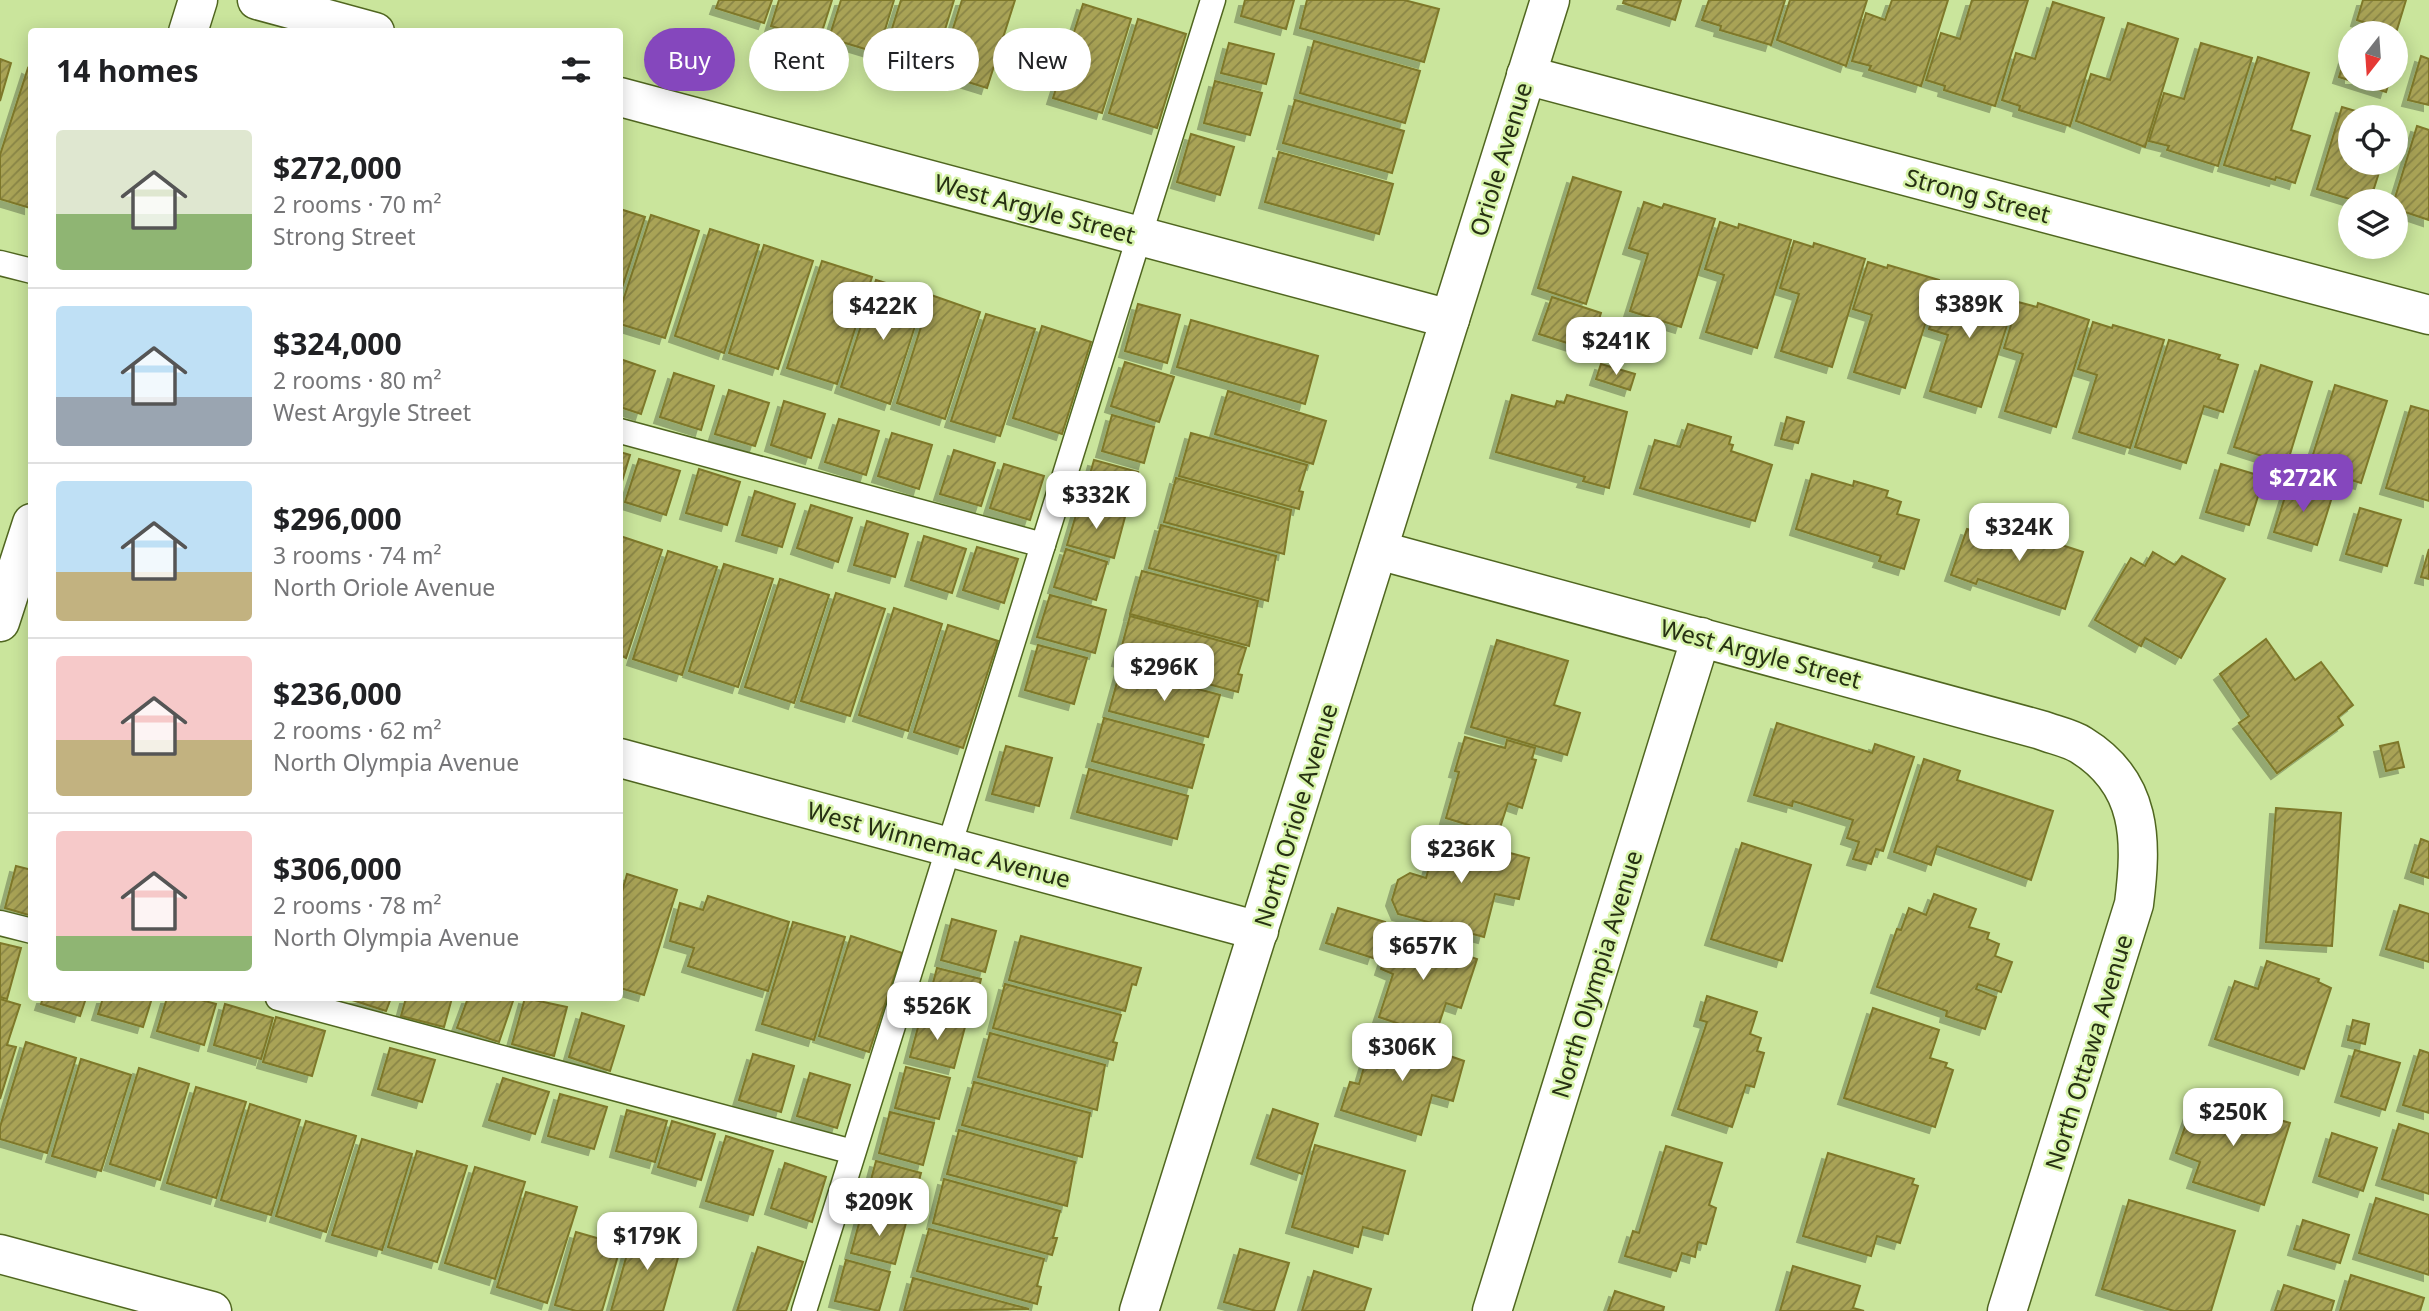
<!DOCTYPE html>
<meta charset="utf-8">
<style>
body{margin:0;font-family:"Noto Sans",sans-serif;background:#f2f2f2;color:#202124;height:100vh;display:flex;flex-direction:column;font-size:26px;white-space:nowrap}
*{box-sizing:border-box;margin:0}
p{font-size:23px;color:#757577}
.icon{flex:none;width:38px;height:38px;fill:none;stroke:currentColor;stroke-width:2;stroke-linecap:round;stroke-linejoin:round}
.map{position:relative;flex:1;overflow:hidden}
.drawer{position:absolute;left:28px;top:28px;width:595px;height:973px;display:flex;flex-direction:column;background:#fff;border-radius:7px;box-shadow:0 4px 18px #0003}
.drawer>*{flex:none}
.hud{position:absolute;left:644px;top:28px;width:665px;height:63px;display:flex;gap:14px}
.needle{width:46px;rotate:197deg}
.tools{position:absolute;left:2338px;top:21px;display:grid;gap:14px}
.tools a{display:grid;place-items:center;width:70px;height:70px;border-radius:50%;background:#fff;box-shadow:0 4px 18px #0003;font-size:35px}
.price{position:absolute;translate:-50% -60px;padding:0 16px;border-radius:14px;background:#fff;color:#222;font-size:23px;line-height:46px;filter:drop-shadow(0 2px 4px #0008)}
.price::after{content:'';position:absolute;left:50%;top:42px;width:21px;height:16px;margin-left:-10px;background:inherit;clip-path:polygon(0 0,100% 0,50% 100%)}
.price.active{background:#8547bd;color:#fff}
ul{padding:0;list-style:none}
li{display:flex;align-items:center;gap:21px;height:175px;padding:0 28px}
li+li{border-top:2px solid #e0e0e0}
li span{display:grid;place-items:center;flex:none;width:196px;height:140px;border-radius:7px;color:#555}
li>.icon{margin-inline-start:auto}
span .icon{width:84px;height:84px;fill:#fffc;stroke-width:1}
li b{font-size:30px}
h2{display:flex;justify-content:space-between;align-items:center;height:84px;padding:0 28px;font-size:30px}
.pill{padding:0 24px;border-radius:32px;background:#fff;box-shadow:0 4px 18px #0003;font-size:24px;line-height:63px}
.pill.active{background:#8547bd;color:#fff}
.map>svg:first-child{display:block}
.building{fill:url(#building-hatch);stroke:#7e7829;stroke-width:2;filter:url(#shadow)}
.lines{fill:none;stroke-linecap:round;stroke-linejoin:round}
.lane-casing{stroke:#506620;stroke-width:27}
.street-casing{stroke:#506620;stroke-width:41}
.lane{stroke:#fff;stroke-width:24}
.street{stroke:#fff;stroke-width:38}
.labels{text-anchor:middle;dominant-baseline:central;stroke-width:5;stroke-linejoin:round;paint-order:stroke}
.street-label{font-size:24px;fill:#263013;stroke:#d7f3a9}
</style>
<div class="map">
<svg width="2429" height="1311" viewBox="0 0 2429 1311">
<defs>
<pattern id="building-hatch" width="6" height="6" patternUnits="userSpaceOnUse" patternTransform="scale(1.75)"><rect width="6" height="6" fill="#a9a356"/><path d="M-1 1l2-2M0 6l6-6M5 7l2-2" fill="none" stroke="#898546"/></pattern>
<filter id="shadow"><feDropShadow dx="-6" dy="6" stdDeviation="0" flood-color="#0004"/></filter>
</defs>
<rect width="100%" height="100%" fill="#cae59c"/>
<!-- building -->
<g class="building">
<polygon points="719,0 772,0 764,23 716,8"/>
<polygon points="779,0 832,0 819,41 771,26"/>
<polygon points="841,0 894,0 878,53 829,38"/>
<polygon points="901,0 954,0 933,69 884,54"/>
<polygon points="962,0 1015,0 987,88 939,73"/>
<polygon points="1245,0 1294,0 1286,29 1241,16"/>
<polygon points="1307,0 1404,0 1439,9 1424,62 1300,28"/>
<polygon points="1624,0 1681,0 1675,20 1623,3"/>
<polygon points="1709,0 1785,0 1771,45 1720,30 1721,26 1702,20"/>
<polygon points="1790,0 1867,0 1846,66 1777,40"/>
<polygon points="1892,0 1948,0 1921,86 1869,70 1871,66 1852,61 1866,13 1885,20"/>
<polygon points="1972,0 2028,0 1995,106 1944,90 1945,86 1926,80 1941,33 1960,39"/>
<polygon points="2363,0 2406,0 2396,33 2357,20"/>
<polygon points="2053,2 2104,18 2070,126 2019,110 2020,106 2002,100 2016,53 2035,59"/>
<polygon points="1083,4 1131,19 1102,113 1053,98"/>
<polygon points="1138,19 1186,34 1157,128 1109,113"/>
<polygon points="2128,23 2178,39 2145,147 2076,121 2091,74 2110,80"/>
<polygon points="1314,41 1420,71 1405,123 1300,93"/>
<polygon points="2350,41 2350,79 2390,79 2386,92 2339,77"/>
<polygon points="1229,43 1274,54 1266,84 1221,73"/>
<polygon points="2201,43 2252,58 2218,166 2167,150 2169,146 2149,141 2164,93 2184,99"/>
<polygon points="2421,56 2429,59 2429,105 2408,100"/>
<polygon points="2258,57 2309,73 2291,130 2310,136 2295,183 2276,177 2275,180 2224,165"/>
<polygon points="0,59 11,63 0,101"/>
<polygon points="28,68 32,70 30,208 0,199 0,155"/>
<polygon points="1215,81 1262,93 1250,135 1204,123"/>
<polygon points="1295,100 1404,131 1392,173 1283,143"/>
<polygon points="2342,107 2376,117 2350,117 2350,163 2382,163 2370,201 2356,201 2317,189"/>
<polygon points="2417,126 2429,130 2429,220 2396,209 2394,201"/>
<polygon points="1191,134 1234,147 1220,195 1177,182"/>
<polygon points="1279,152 1393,184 1379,234 1265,202"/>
<polygon points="1573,177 1621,192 1586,304 1538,288"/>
<polygon points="1644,202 1662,208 1664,204 1715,219 1681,327 1630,311 1648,254 1629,248"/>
<polygon points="620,209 645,217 620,294"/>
<polygon points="651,215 699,231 665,338 620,324 620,310"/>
<polygon points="1720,222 1738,228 1739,224 1791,240 1757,348 1706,332 1724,275 1705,269"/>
<polygon points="710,229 759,245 724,353 675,336"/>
<polygon points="1794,241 1813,247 1814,243 1865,259 1832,367 1781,351 1799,294 1780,288"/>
<polygon points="764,245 813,261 778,369 729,353"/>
<polygon points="822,261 872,277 837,384 787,368"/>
<polygon points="1868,262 1887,268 1888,265 1939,280 1905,388 1854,372 1872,315 1853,309"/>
<polygon points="876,280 925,295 890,404 841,387"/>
<polygon points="1944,282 1963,288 1964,284 2015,300 1981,407 1930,391 1948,335 1929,329"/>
<polygon points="931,295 980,312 945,419 897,403"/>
<polygon points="1552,297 1601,313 1589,350 1539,334"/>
<polygon points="2018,302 2037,307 2038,303 2089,320 2056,427 2005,411 2023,354 2004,348"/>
<polygon points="1138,304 1180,315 1167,363 1125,351"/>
<polygon points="986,314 1035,329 1000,436 951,421"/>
<polygon points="1191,320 1318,356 1305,404 1177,367"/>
<polygon points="2093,322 2112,328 2113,325 2164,340 2130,448 2079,432 2097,375 2078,369"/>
<polygon points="1042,326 1091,342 1062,434 1013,418"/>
<polygon points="2169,340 2220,355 2218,359 2238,365 2223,412 2204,406 2186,463 2135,447"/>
<polygon points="620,359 655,371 641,414 620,407"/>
<polygon points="1125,362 1174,377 1159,422 1111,406"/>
<polygon points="1601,364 1635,374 1630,390 1596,379"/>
<polygon points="2261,365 2312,382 2287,464 2234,447"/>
<polygon points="674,373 714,386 701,430 660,417"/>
<polygon points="2335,385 2387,401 2361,483 2309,467"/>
<polygon points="729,390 769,403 755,446 715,434"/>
<polygon points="1228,391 1326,421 1313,464 1215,434"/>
<polygon points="1512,395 1555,407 1557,401 1564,403 1567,395 1627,412 1609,488 1583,481 1585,477 1496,452"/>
<polygon points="784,401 825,414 811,458 771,445"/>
<polygon points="2411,406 2429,411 2429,501 2386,488"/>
<polygon points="1112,415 1154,427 1144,463 1102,451"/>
<polygon points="1787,417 1804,422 1798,443 1781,439"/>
<polygon points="839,419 879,431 866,475 825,462"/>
<polygon points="1688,424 1731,437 1729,444 1733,445 1731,451 1772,465 1755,521 1640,488 1655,440 1680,447"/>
<polygon points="892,433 932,445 919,489 878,476"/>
<polygon points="1191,433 1307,465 1299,491 1303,492 1299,509 1179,476"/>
<polygon points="954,450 995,463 981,506 940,494"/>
<polygon points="620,452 630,455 620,488"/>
<polygon points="639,459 680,471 666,515 625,502"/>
<polygon points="1094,460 1138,472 1127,512 1083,499"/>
<polygon points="1004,464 1044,476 1030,520 990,508"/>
<polygon points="2221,464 2264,477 2249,525 2206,512"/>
<polygon points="699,469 740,482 727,525 686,513"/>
<polygon points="1812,474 1853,486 1854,481 1888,491 1886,497 1901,502 1897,514 1919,520 1904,569 1879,561 1881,556 1796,529"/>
<polygon points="1176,478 1291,510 1284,554 1164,522"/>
<polygon points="2289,484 2332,497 2317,545 2274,532"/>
<polygon points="755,491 795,504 782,547 742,535"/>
<polygon points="811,505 852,518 838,562 797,548"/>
<polygon points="1079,505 1125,517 1114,558 1067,545"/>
<polygon points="2360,508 2401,520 2387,566 2346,554"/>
<polygon points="867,521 908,534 895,577 854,565"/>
<polygon points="2009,522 2038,532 2037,537 2083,552 2065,609 1978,579 1976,584 1951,575 1967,529 1989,535 1993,524 2007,530"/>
<polygon points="1161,525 1276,556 1268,601 1149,568"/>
<polygon points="620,536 662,550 626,658 620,655"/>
<polygon points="924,536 966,549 952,593 911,580"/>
<polygon points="977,547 1018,559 1004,603 963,590"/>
<polygon points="1066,549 1107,562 1096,600 1054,587"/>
<polygon points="2429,549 2429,579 2421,577"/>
<polygon points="668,551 717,567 682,675 633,659"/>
<polygon points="2153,552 2175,565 2182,556 2225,579 2181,658 2145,638 2141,646 2095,620 2131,558 2145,566"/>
<polygon points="724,564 773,579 738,687 689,671"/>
<polygon points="1142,571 1258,601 1249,646 1130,614"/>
<polygon points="780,579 829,595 794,703 745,687"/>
<polygon points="836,593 885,609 850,716 801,701"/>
<polygon points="1050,595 1106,610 1095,653 1037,637"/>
<polygon points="894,608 942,624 908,731 859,715"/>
<polygon points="1130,616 1246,648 1238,674 1242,675 1238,692 1118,660"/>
<polygon points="948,625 998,641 963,748 914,732"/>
<polygon points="2266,639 2295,680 2321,662 2353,705 2338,717 2343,725 2277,773 2239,723 2249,716 2220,674"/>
<polygon points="1497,640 1568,661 1554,705 1580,713 1567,755 1471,727"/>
<polygon points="1038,645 1087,658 1074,704 1025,690"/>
<polygon points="1121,668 1220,695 1208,737 1109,711"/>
<polygon points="1104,718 1204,745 1192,788 1092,761"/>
<polygon points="1777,723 1872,753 1875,744 1914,757 1883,851 1876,849 1871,864 1853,859 1859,842 1847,838 1853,820 1793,801 1792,806 1754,795"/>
<polygon points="1465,737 1505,748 1507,740 1535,748 1532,759 1536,760 1522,808 1508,803 1498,834 1446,818 1459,772 1455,771"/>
<polygon points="2398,742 2404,767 2386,771 2380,746"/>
<polygon points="1006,746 1052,758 1039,806 992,794"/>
<polygon points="1924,759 1960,771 1957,780 2053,811 2031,880 1937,846 1931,865 1894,852"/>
<polygon points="1089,769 1188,796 1177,839 1077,812"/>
<polygon points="2276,808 2341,813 2332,946 2266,942"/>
<polygon points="1438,834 1529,858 1519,899 1495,894 1484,937 1398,914 1392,900 1398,880 1410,873 1426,878"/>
<polygon points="2421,839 2429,842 2429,878 2411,872"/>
<polygon points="1742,843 1811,865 1782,961 1711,939"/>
<polygon points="16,866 32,870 32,916 5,908"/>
<polygon points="627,874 677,890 644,995 620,988 620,899"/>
<polygon points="1934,894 1976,909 1969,927 1989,933 1987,939 1999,944 1995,956 2012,962 2001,992 1978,984 1976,989 1996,997 1985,1029 1946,1016 1947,1011 1877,987 1897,929 1901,930 1909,908 1926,915"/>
<polygon points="708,896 789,922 768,991 688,966 694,948 670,941 680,903 703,910"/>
<polygon points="2400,905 2429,914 2429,962 2386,949"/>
<polygon points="1338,908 1385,922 1373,958 1326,943"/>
<polygon points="952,919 996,931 985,972 941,960"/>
<polygon points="793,922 845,937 814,1040 762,1024"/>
<polygon points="1394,930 1477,959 1461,1008 1446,1003 1435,1036 1379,1017 1393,974 1381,969"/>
<polygon points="851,936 902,953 869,1052 819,1036"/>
<polygon points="1021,936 1141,968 1136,985 1132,984 1125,1011 1009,980"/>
<polygon points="0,943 21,948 7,999 0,997"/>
<polygon points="2267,961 2319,979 2318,982 2331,988 2304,1069 2215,1039 2235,981 2258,989"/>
<polygon points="937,968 981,979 971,1020 926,1009"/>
<polygon points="1005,984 1121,1015 1113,1042 1117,1043 1113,1060 993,1028"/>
<polygon points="1707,996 1757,1012 1750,1034 1761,1038 1757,1051 1764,1053 1754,1087 1746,1085 1732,1127 1678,1109 1707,1022 1700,1020"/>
<polygon points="43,998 86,998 80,1016 41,1004"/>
<polygon points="103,998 152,998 143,1027 98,1014"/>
<polygon points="167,998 194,998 216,1004 204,1045 157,1031"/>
<polygon points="346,998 391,998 386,1011"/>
<polygon points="406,998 452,998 444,1027 401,1016"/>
<polygon points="468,998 514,998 499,1042 457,1028"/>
<polygon points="525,998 567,1007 554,1056 512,1044"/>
<polygon points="0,999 20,1005 7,1045 16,1047 0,1099"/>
<polygon points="225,1004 273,1018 261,1059 214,1045"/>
<polygon points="1873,1008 1939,1030 1930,1058 1947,1063 1945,1067 1953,1070 1935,1127 1844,1098"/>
<polygon points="582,1013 624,1026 610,1071 569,1057"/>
<polygon points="921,1016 965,1027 954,1068 910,1057"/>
<polygon points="276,1017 325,1031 312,1076 263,1062"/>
<polygon points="2353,1020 2369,1024 2365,1044 2348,1040"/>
<polygon points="1375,1030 1464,1061 1453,1101 1432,1095 1421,1135 1341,1110 1350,1082 1359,1084"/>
<polygon points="990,1033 1105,1065 1097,1110 978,1077"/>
<polygon points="26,1042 76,1058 47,1153 0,1139 0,1127"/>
<polygon points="390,1048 435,1060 422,1102 378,1089"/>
<polygon points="2355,1050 2400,1063 2385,1110 2341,1096"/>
<polygon points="2420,1050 2429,1053 2429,1113 2403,1105"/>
<polygon points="753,1054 794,1066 781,1112 739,1100"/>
<polygon points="81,1059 131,1075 101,1171 52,1156"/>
<polygon points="906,1067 950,1078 939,1119 895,1108"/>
<polygon points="139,1068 189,1084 160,1180 110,1164"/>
<polygon points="810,1073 850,1085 837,1128 797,1116"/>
<polygon points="503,1078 549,1092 535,1134 489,1120"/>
<polygon points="974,1082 1090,1113 1082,1157 962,1125"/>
<polygon points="196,1087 246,1102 216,1198 167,1183"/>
<polygon points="560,1094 607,1107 594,1149 548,1136"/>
<polygon points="2196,1095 2290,1123 2264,1205 2193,1182 2200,1162 2176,1153"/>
<polygon points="250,1104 300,1120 271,1215 221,1200"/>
<polygon points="1273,1109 1318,1124 1302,1174 1257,1158"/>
<polygon points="627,1110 667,1121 655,1162 616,1151"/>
<polygon points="890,1112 934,1123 923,1165 879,1153"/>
<polygon points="306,1121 356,1136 326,1232 276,1216"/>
<polygon points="672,1121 715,1134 701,1180 658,1167"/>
<polygon points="2399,1124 2429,1134 2429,1194 2382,1179"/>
<polygon points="959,1130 1075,1162 1067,1206 947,1174"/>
<polygon points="2332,1133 2377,1148 2363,1191 2319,1176"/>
<polygon points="726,1136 773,1151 753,1215 706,1201"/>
<polygon points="362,1139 412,1154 382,1250 332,1235"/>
<polygon points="1315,1145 1405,1171 1388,1234 1363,1227 1358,1247 1292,1227"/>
<polygon points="1666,1146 1722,1163 1709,1205 1716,1208 1706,1244 1698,1242 1695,1257 1682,1253 1676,1271 1625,1256 1633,1231 1639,1233"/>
<polygon points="417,1151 467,1166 437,1262 388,1247"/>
<polygon points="1828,1153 1914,1179 1912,1184 1918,1186 1900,1243 1877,1236 1871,1256 1803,1236"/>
<polygon points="876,1161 921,1173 910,1214 865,1202"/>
<polygon points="785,1163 826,1177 812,1222 771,1208"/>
<polygon points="475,1167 525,1182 495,1279 445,1263"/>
<polygon points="944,1179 1060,1211 1053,1238 1057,1238 1052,1255 933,1223"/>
<polygon points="526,1192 577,1207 547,1303 497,1287"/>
<polygon points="2376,1198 2429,1215 2429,1275 2359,1253"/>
<polygon points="2129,1200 2235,1231 2211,1311 2174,1311 2102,1289"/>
<polygon points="862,1212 906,1223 895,1264 851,1253"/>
<polygon points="2303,1220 2349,1235 2340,1263 2294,1249"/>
<polygon points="635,1226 683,1240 663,1311 611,1311"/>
<polygon points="929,1229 1044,1259 1037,1286 1041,1287 1037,1304 917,1271"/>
<polygon points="576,1232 621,1245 602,1311 576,1311 555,1305"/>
<polygon points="758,1247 803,1262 786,1311 737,1311"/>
<polygon points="1240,1249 1289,1263 1274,1311 1256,1311 1224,1302"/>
<polygon points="846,1260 890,1272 879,1311 835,1301"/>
<polygon points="1793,1266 1860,1286 1853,1308 1864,1311 1780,1311"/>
<polygon points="1314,1271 1371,1289 1364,1311 1302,1311"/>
<polygon points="2351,1275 2424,1298 2420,1311 2340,1311"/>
<polygon points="913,1278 1029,1309 904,1311"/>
<polygon points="2284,1285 2334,1301 2331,1311 2275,1311"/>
<polygon points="1615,1291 1664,1307 1663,1311 1608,1311"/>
</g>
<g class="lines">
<!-- lane casing -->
<g class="lane-casing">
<g id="lane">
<polyline points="0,263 32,271"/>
<polyline points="620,431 1043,545"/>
<polyline points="0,923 32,931"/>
<polyline points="278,998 853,1152"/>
<polyline points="804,1311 1213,0"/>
</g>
</g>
<!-- street casing -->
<g class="street-casing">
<g id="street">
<polyline points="257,0 375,32"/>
<polyline points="188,32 198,0"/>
<polyline points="1526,75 2429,315"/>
<polyline points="620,97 1450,319"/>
<path d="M1378 550 2041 730C2054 735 2070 738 2081 745 2143 783 2142 841 2134 904L2007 1311"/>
<polyline points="0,622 32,523"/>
<polyline points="620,758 1259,931"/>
<polyline points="0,1254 212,1311"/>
<polyline points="1139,1311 1550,0"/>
<polyline points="1492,1311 1701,637"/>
</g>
</g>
<!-- lane -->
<use href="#lane" class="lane"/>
<!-- street -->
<use href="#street" class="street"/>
</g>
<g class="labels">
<!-- street labels -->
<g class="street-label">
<text transform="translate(1500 159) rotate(-73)">Oriole Avenue</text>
<text transform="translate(1978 195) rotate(15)">Strong Street</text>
<text transform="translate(1035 208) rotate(15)">West Argyle Street</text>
<text transform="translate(1761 653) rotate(15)">West Argyle Street</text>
<text transform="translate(1295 815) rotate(-73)">North Oriole Avenue</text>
<text transform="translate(939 844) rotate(15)">West Winnemac Avenue</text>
<text transform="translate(1596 974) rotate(-73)">North Olympia Avenue</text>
<text transform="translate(2088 1052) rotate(-73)">North Ottawa Avenue</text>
</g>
</g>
</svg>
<div class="tools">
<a><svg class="needle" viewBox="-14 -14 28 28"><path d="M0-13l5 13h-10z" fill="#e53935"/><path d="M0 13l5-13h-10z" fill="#757577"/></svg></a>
<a><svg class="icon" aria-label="locate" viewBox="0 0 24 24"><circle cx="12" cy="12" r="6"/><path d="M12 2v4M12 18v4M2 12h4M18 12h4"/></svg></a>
<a><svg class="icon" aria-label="layers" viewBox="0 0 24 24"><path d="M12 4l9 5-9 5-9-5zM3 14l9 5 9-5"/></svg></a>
</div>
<b class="price" style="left:1969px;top:340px">$389K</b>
<b class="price" style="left:883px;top:342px">$422K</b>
<b class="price" style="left:1616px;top:377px">$241K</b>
<b class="price active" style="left:2303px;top:514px">$272K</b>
<b class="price" style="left:1096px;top:531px">$332K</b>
<b class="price" style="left:2019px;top:563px">$324K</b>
<b class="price" style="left:1164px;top:703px">$296K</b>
<b class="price" style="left:1461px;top:885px">$236K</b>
<b class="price" style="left:1423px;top:982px">$657K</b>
<b class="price" style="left:937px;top:1042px">$526K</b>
<b class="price" style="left:1402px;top:1083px">$306K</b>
<b class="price" style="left:2233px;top:1148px">$250K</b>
<b class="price" style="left:879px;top:1238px">$209K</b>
<b class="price" style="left:647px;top:1272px">$179K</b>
<div class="hud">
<a class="pill active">Buy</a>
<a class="pill">Rent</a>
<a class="pill">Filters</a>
<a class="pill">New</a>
</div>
<section class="drawer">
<h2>14 homes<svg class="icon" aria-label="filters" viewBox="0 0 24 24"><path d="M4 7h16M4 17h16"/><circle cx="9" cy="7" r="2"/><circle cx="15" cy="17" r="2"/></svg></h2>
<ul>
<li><span style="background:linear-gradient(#dfe7d0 60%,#8fb573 0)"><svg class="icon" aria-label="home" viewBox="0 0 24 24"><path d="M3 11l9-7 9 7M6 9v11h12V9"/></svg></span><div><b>$272,000</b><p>2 rooms · 70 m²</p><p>Strong Street</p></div></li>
<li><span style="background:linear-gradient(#bfe0f5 65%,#9aa5b1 0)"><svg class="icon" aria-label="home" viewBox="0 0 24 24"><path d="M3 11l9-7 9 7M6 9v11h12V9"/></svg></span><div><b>$324,000</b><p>2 rooms · 80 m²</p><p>West Argyle Street</p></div></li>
<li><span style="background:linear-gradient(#bfe0f5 65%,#c2b280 0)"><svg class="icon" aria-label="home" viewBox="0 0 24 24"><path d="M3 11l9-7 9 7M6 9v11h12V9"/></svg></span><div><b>$296,000</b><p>3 rooms · 74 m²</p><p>North Oriole Avenue</p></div></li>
<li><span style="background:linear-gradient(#f6c9c9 60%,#c2b280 0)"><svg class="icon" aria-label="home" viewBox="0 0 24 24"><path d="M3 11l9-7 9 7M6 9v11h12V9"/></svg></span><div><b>$236,000</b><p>2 rooms · 62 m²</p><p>North Olympia Avenue</p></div></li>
<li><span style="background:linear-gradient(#f6c9c9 75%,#8fb573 0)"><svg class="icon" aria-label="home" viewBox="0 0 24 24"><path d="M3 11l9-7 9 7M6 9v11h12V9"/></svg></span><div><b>$306,000</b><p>2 rooms · 78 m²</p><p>North Olympia Avenue</p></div></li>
</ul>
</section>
</div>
